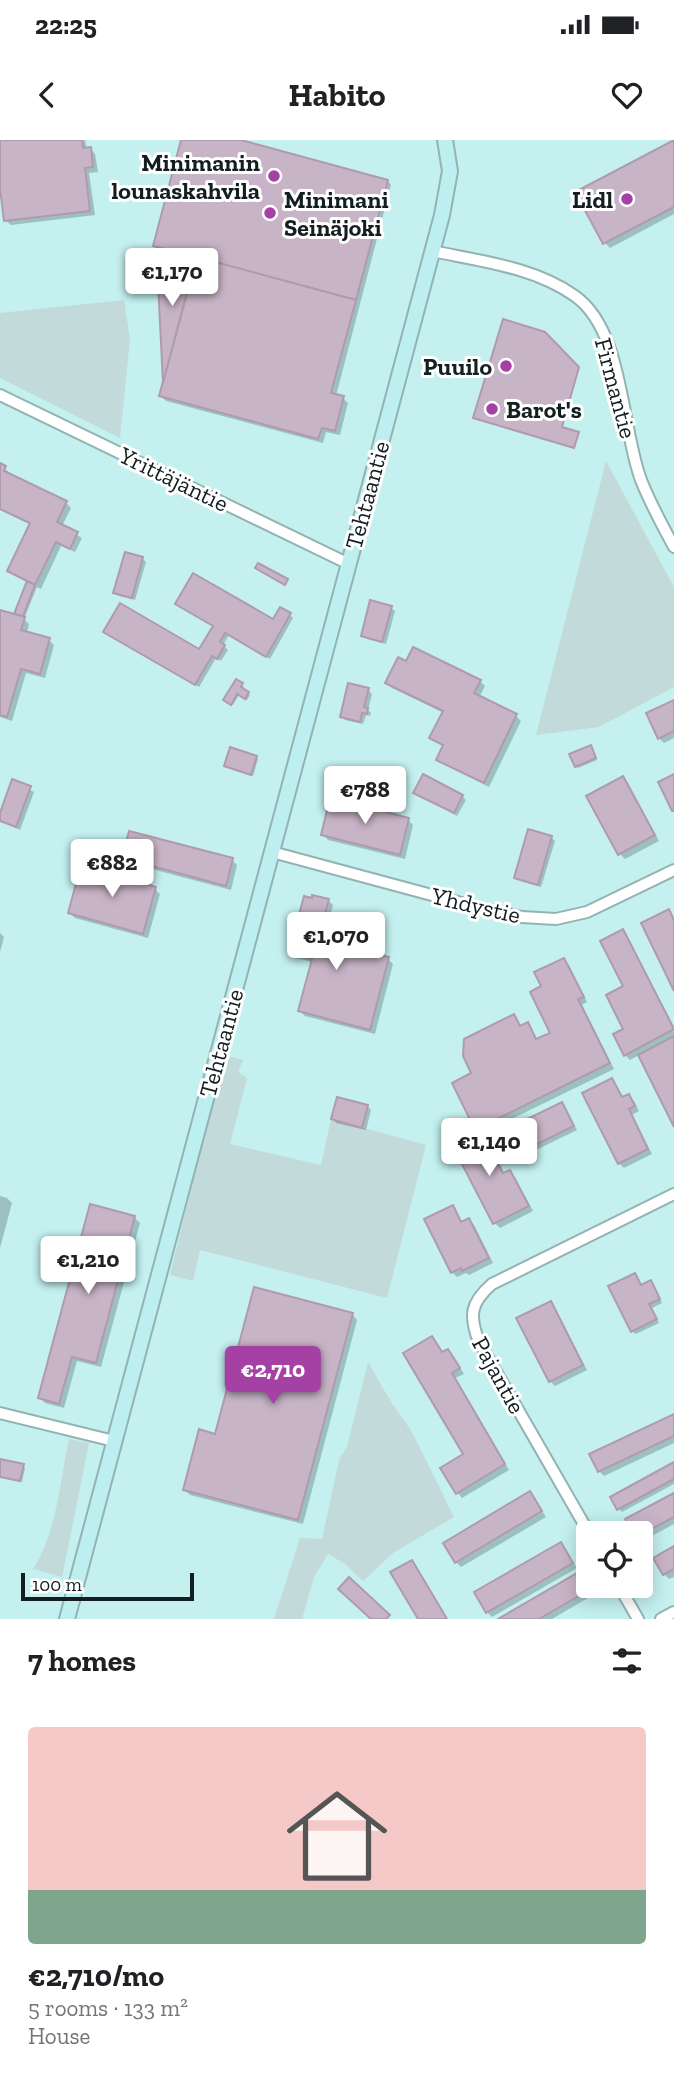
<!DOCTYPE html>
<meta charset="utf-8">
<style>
body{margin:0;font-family:"Zilla Slab",serif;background:#f2f2f2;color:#202124;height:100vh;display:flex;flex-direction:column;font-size:26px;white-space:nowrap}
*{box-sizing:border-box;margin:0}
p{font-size:23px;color:#757577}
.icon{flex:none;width:38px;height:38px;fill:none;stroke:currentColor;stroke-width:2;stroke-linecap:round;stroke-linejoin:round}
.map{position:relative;height:1479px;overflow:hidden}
.panel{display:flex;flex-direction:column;background:#fff;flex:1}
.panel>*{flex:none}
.controls{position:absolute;left:576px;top:1381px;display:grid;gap:14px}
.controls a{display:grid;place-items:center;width:77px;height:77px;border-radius:7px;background:#fff;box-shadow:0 4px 18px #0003;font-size:35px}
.scale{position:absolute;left:21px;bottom:18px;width:173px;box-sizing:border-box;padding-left:7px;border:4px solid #131f1f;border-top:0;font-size:19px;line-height:24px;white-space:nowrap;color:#131f1f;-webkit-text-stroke:5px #fff;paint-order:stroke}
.price{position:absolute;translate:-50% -60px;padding:0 16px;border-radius:7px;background:#fff;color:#222;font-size:23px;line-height:46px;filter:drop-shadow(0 2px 4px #0008)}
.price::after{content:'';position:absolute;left:50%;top:42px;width:21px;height:16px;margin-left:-10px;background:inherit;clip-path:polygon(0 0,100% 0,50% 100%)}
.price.selected{background:#a540a4;color:#fff}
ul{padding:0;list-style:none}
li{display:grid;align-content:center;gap:14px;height:371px;padding:0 28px}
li+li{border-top:2px solid #e0e0e0}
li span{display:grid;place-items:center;height:217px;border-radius:7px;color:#555}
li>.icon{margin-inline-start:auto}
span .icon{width:126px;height:126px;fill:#fffc;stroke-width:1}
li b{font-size:30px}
h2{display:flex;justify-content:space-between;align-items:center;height:84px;padding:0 28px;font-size:30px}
.status{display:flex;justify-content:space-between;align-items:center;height:49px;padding:0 35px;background:#fff;direction:ltr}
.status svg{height:19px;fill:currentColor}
header{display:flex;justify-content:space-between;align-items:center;height:91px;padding:0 28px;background:#fff;font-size:32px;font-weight:700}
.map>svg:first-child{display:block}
.built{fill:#c4f0f0;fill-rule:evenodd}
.green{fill:#c2dada}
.shadow{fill:#0003}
.building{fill:#c8b4c7;stroke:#af9bad;stroke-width:2}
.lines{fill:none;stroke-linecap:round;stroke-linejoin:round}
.street-casing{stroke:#93b3b3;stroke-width:14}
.secondary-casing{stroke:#93b3b3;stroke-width:18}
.street{stroke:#fff;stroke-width:10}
.secondary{stroke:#beeff0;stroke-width:14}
.poi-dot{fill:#a540a4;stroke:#fff;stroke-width:2.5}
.labels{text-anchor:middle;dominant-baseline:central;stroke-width:6;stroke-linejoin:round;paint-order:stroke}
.poi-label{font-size:24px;font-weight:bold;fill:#131f1f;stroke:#fff;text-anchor:end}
.street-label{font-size:24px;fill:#131f1f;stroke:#fff}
</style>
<div class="status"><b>22:25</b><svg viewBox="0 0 49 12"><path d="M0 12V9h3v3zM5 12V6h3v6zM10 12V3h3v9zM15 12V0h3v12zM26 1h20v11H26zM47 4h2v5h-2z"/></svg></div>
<header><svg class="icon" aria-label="back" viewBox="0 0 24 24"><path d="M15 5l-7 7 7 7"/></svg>Habito<svg class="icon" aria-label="heart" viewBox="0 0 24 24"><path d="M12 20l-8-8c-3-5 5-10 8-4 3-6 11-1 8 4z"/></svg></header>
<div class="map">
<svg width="674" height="1479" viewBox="0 0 674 1479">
<rect width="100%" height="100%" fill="#dafcfc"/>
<!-- built -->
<path class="built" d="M0 0H674V1479H0ZM588 1393H640V1446H588Z"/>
<!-- green -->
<g class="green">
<polygon points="124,160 130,199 120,298 0,238 0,173"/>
<polygon points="606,321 674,447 674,547 599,587 536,595"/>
<polygon points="224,915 243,920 238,932 247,938 230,1004 321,1025 331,979 426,1005 387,1158 200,1110 193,1141 170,1135"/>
<polygon points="368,1222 391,1262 412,1292 454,1377 393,1413 363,1441 345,1424 328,1414 314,1437 302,1479 274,1479 300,1398 322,1399 339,1320 347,1307"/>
<path d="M69 1299 89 1303 62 1437 33 1429C57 1391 60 1342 69 1299Z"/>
</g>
<!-- shadow -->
<g class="shadow">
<polygon points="0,0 85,0 87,9 90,8 95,14 98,32 89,33 95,75 11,85 5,80 2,53 0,53"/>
<polygon points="183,0 234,0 388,41 391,45 336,256 343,258 348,263 340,295 326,292 323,303 166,261 161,256 165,243 175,143 185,125 196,128 198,119 158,109 155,105"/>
<polygon points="674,2 674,74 610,108 605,103 578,53"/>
<polygon points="0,325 10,333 9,335 66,363 71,368 62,386 82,398 75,412 61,406 41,449 37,447 24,479 29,484 27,493 49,500 54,505 45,538 26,533 12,581 0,577 0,472 20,477 16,473 28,443 9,431 31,385 0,370"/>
<polygon points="142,418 146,422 135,460 119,456 115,452"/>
<polygon points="177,464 273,481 290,475 293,478 270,519 229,495 223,505 228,510 221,521 216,518 199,547 105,492 200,511 214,487"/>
<polygon points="391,468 395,471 386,504 367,499 363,496"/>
<polygon points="480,541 485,546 479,558 516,576 521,581 489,647 443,624 438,619 444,607 432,598 444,573 392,548 387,543"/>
<polygon points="242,545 244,547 242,550 250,555 247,560 239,555 233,565 228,562"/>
<polygon points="368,550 372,554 368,570 371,573 370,576 366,575 363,584 345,580 342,576"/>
<polygon points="674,562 674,598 664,603 659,598"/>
<polygon points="593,609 597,620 578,628 576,626"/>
<polygon points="256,617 258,619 253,636 226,626"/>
<polygon points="623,638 628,643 659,701 625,719 620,714 589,657"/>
<polygon points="13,641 34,652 20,690 0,681"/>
<polygon points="415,653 462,656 466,660 457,676"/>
<polygon points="408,680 413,685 405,719 328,700 323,694"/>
<polygon points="551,697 555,701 541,747 520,741 516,737"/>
<polygon points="123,718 232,720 237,725 231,750 129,723"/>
<polygon points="125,735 130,740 155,749 160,754 148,798 75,778 70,773"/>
<polygon points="328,760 333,765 323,803 388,819 393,824 375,894 305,876 300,871 313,822 296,818 291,813"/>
<polygon points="622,792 627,797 674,887 674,983 639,915 630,920 625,915"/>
<polygon points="0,793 4,797 0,812"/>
<polygon points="564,820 569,825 587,862 582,865 614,929 483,993 504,1034 510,1032 515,1037 533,1071 500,1088 495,1083 453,1004 478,991 454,943 474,933 513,876 521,887 528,884 538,901 552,893 543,847"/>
<polygon points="612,941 623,959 629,956 634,961 639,971 632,975 652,1014 624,1028 619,1023"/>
<polygon points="562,964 577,990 536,1010 521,984"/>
<polygon points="367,966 371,970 366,990 336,983 333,979"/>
<polygon points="0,1056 7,1058 12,1063 0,1108"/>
<polygon points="91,1066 135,1078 140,1083 101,1227 77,1221 64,1268 45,1263 40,1257"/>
<polygon points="452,1067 463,1083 469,1080 474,1085 493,1123 469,1135 466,1133 457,1137 452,1132"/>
<polygon points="635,1135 642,1146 650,1142 654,1146 662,1163 652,1168 659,1183 636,1194 632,1191"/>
<polygon points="550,1163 555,1168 587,1230 555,1246 550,1241"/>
<polygon points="352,1174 357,1180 303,1384 190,1355 185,1350 217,1296"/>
<polygon points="432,1198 444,1214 448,1211 453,1216 464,1234 455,1238 509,1330 462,1358 457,1352 466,1315"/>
<polygon points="674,1276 674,1303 604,1336 599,1331"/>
<polygon points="0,1320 25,1328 22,1342 0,1337"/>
<polygon points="674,1324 674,1344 622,1372 619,1369"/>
<polygon points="530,1353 546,1377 461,1427 456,1422"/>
<polygon points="674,1355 674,1384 641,1402 640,1393"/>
<polygon points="561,1404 577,1428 492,1477 487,1472"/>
<polygon points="674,1408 674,1437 669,1439 664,1434"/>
<polygon points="578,1434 593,1455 552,1479 502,1479"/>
</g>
<!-- building -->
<g class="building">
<polygon points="0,0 82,0 83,8 91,7 93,27 85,28 90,71 4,81 0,49"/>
<polygon points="181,0 241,0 388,40 356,160 153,106"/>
<polygon points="674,0 674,67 603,104 575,52"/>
<polygon points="197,117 356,160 331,253 344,256 335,291 322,288 318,299 159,256"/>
<polygon points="185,123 194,125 163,243 158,142 173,141 171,126"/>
<polygon points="503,179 545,192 579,227 562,287 579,292 574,308 473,278"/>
<polygon points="0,323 6,326 4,331 67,361 57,382 78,392 70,409 56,402 35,445 7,431 30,383 0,369"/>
<polygon points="125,412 143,417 132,458 113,453"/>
<polygon points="258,423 288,439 285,445 255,428"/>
<polygon points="193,433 273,479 280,467 291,473 266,517 225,493 220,502 225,505 217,519 212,516 195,545 103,492 120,463 199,509 213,486 175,464"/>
<polygon points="27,441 35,445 23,476 14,474"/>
<polygon points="370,460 392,466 382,502 361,496"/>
<polygon points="0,470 25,477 21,490 50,498 40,534 21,529 7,577 0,575"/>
<polygon points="413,507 481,540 474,553 517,574 484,643 436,620 443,605 429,598 443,571 385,543 398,517 406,521"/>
<polygon points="236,539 243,543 241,547 249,552 245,559 237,554 231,565 223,560"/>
<polygon points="348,543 369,548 364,567 368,568 367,574 362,573 360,582 340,577"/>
<polygon points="674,560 674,591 658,599 646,573"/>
<polygon points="591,605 596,618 575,627 569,614"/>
<polygon points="230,607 257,616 251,635 224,626"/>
<polygon points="423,634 463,655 454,673 413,653"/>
<polygon points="674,634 674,671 672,671 658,642"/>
<polygon points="623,636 655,695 618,715 586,656"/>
<polygon points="12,639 31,646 16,687 0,681 0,673"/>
<polygon points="330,658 409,678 400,715 321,695"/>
<polygon points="528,689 552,696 538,745 514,738"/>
<polygon points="129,691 233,718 226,746 122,718"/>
<polygon points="82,722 126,734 125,738 156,747 143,794 68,773"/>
<polygon points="312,755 329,759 318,799 389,817 370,890 298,871 312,819 289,813 304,756 312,758"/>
<polygon points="669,769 674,780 674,851 641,783"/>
<polygon points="623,789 674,889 624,916 613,894 623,889 606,855 623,846 600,801"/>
<polygon points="564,818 584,857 578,859 610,923 475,990 452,943 471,933 463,916 464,899 514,874 520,886 528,882 536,899 550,893 530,852 541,846 534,832"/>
<polygon points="674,896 674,987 638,915"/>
<polygon points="612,938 622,957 629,954 635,966 629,969 648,1009 618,1024 582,953"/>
<polygon points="337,957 368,965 362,988 331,979"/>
<polygon points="562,962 574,986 531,1007 519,983"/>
<polygon points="479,988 503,1033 510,1030 529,1066 493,1084 451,1003"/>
<polygon points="90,1064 135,1076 96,1223 72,1217 59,1264 38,1258"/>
<polygon points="453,1065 461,1082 469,1078 489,1118 462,1131 461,1128 451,1133 424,1079"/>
<polygon points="635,1133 641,1145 651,1140 660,1159 649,1164 657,1179 631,1192 608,1146"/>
<polygon points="254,1147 353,1173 298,1380 183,1350 199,1289 215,1294"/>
<polygon points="551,1161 583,1225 549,1242 516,1178"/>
<polygon points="432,1196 442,1212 448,1209 460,1228 452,1233 505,1324 456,1354 440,1328 463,1314 403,1213"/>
<polygon points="674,1274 674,1296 598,1332 589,1314"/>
<polygon points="0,1319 24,1324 20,1341 0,1337"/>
<polygon points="674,1322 674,1339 617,1370 610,1357"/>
<polygon points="530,1351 542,1371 455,1423 443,1403"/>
<polygon points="674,1353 674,1377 640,1395 632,1393 625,1379"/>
<polygon points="561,1402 573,1423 486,1473 474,1452"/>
<polygon points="674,1406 674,1429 663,1435 653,1418"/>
<polygon points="412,1420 447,1479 418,1479 390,1432"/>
<polygon points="579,1432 589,1450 539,1479 498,1479"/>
<polygon points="349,1437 390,1475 386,1479 371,1479 338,1449"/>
</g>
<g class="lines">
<!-- street casing -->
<g class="street-casing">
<g id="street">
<path d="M432 111C480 121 534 127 575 156 624 191 621 287 641 340 650 363 662 385 674 407"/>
<polyline points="0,255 349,424"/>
<polyline points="272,712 480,768 522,777 556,779 587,772 674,730"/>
<polyline points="0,1273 114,1301"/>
<path d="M589 1393 479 1202C469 1176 470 1163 492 1144L674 1054"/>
<polyline points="619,1446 638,1479"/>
<polyline points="661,1479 674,1472"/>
</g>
</g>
<!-- secondary casing -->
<g class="secondary-casing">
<polyline id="secondary" points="67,1479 442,75 450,31 445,0"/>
</g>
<!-- street -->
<use href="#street" class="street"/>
<!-- secondary -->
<use href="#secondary" class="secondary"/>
</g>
<!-- markers -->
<g class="poi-dot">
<circle cx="274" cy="36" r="7"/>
<circle cx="627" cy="59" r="7"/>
<circle cx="270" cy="73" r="7"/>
<circle cx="506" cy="226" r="7"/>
<circle cx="492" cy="269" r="7"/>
</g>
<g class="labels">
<!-- poi labels -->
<g class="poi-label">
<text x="260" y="22">Minimanin<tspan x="260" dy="28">lounaskahvila</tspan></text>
<text x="284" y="59" text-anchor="start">Minimani<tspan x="284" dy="28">Seinäjoki</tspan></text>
<text x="613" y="59">Lidl</text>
<text x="492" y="226">Puuilo</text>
<text x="506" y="269" text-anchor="start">Barot's</text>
</g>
<!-- street labels -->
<g class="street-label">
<text transform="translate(616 248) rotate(75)">Firmantie</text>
<text transform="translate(174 339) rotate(26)">Yrittäjäntie</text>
<text transform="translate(367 355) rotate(-75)">Tehtaantie</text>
<text transform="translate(476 765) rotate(13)">Yhdystie</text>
<text transform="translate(221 903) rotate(-75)">Tehtaantie</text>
<text transform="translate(499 1235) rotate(61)">Pajantie</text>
</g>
</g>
</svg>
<div class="controls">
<a><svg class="icon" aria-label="locate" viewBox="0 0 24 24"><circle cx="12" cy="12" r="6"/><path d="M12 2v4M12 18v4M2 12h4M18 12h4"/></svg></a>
</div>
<div class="scale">100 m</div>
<b class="price" style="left:172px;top:168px">€1,170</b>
<b class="price" style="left:365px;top:686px">€788</b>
<b class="price" style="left:112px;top:759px">€882</b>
<b class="price" style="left:336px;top:832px">€1,070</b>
<b class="price" style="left:489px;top:1038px">€1,140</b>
<b class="price" style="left:88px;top:1156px">€1,210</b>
<b class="price selected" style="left:273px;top:1266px">€2,710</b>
</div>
<section class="panel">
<h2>7 homes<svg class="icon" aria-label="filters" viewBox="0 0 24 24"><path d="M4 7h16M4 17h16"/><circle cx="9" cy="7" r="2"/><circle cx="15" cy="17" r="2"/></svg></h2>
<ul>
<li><span style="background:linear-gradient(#f6c9c9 75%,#7fa58c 0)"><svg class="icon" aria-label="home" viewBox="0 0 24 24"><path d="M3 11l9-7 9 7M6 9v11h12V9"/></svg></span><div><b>€2,710/mo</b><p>5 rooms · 133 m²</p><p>House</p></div></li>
</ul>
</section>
